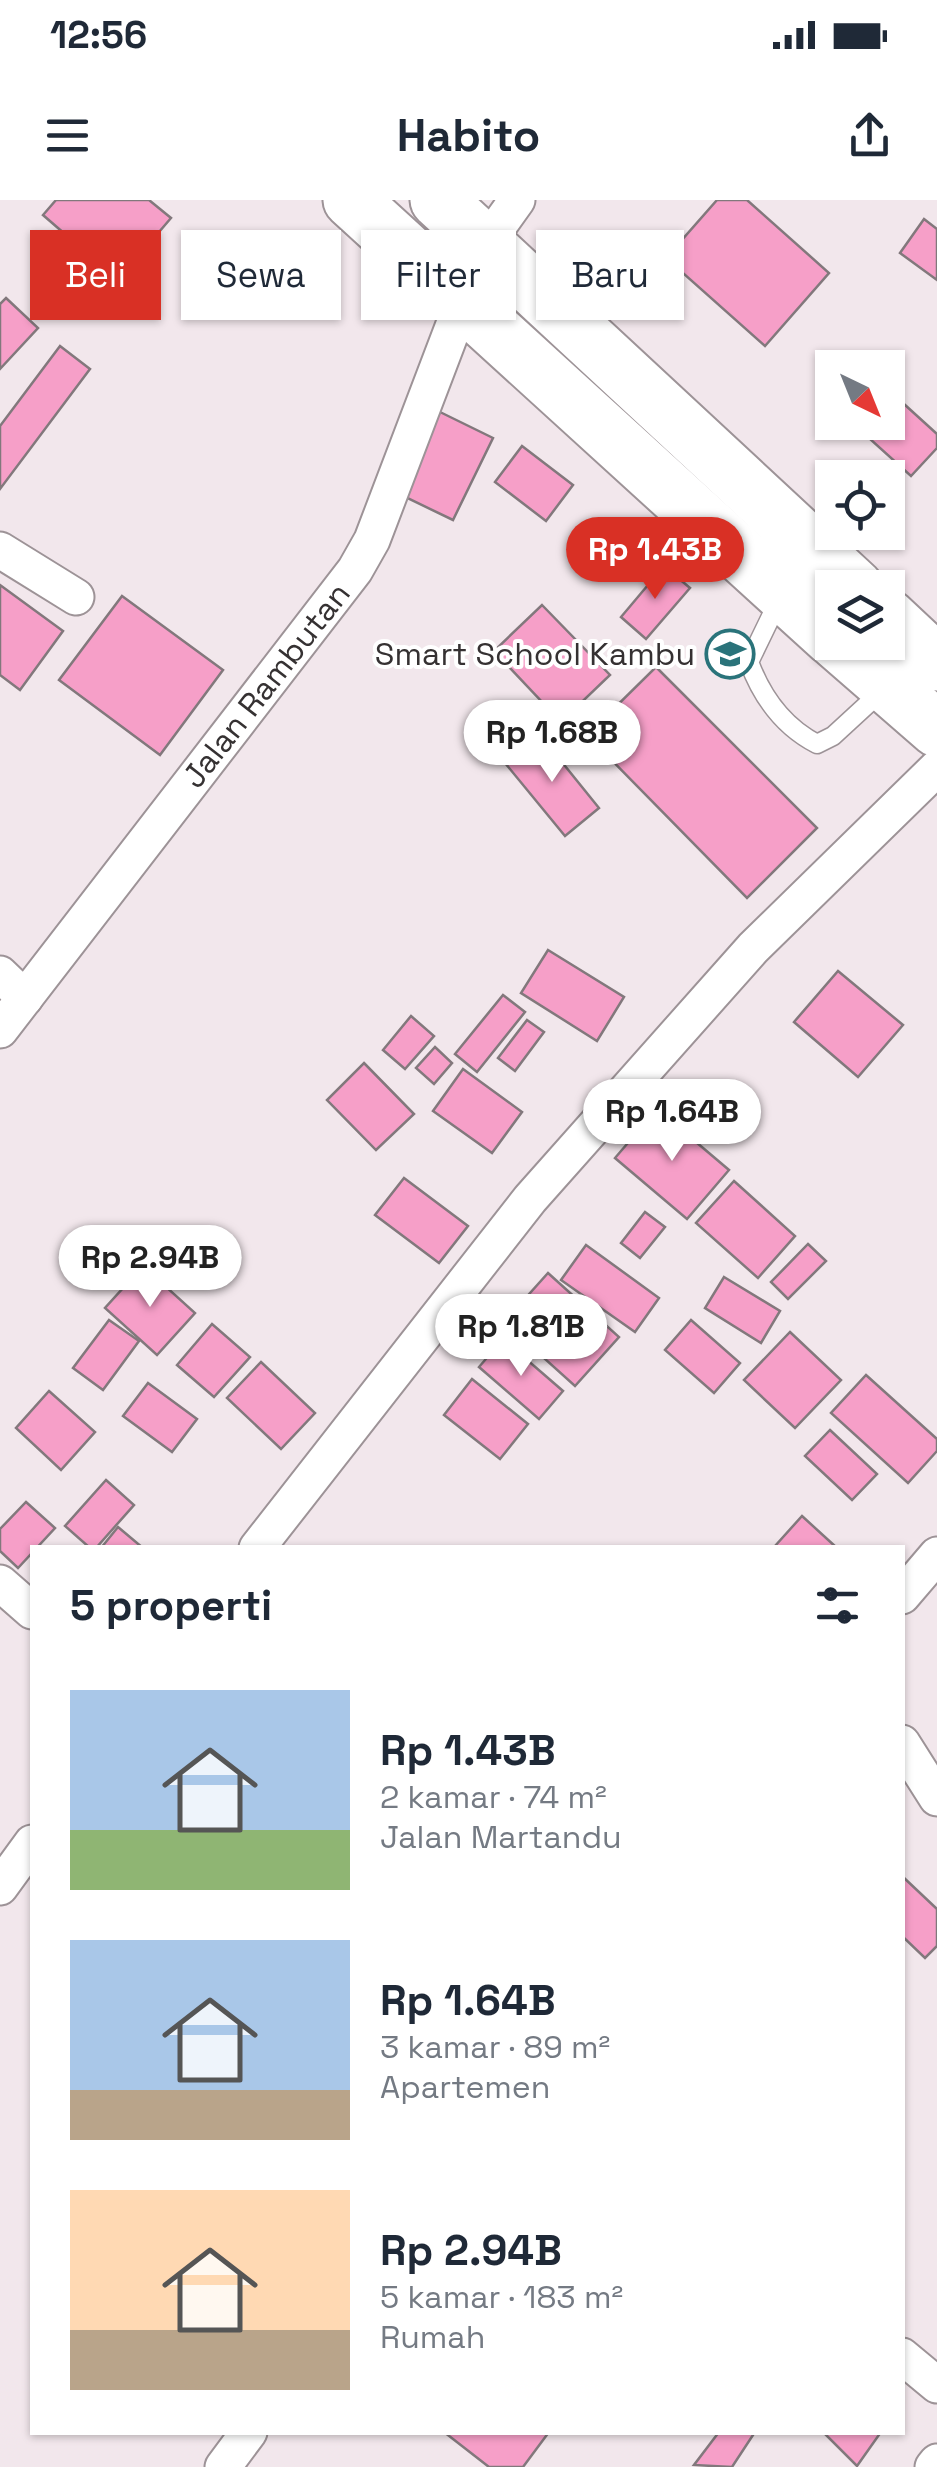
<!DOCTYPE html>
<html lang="id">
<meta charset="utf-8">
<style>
body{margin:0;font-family:"Space Grotesk",sans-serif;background:#f2f2f3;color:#1f2937;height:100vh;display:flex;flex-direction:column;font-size:38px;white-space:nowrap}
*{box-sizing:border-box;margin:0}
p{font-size:32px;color:#747a83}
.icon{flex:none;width:55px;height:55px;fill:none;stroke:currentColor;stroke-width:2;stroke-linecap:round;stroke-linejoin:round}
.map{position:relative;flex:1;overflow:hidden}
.sheet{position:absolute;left:30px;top:1345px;width:875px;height:890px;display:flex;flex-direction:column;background:#fff;border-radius:0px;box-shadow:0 2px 8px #0004}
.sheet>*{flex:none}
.banner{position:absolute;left:30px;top:30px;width:878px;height:90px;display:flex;gap:20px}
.needle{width:65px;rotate:137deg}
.buttons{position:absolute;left:815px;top:150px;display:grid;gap:20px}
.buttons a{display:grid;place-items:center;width:90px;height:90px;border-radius:0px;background:#fff;box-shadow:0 2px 8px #0004;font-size:50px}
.price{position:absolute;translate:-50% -85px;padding:0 22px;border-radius:35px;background:#fff;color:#222;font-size:32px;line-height:65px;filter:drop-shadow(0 2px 5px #0008)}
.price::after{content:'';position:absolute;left:50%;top:60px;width:30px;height:22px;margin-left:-15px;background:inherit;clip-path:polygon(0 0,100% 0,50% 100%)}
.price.on{background:#d93025;color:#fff}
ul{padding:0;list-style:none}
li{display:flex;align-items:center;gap:30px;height:250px;padding:0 40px}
li span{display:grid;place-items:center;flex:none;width:280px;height:200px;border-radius:0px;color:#555}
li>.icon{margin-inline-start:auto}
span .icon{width:120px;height:120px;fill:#fffc;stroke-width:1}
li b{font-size:42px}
h2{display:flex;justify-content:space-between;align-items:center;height:120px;padding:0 40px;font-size:42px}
.tag{padding:0 35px;border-radius:0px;background:#fff;box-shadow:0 2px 8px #0004;font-size:35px;line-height:90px}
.tag.on{background:#d93025;color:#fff}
.status{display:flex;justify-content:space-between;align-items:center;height:70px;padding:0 50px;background:#fff;direction:ltr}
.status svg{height:28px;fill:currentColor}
header{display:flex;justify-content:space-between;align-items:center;height:130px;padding:0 40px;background:#fff;font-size:45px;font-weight:700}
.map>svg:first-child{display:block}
.building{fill:#f69fc8;stroke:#82787c;stroke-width:2.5}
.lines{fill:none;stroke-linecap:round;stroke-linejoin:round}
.service-casing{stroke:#9d9397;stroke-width:21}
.minor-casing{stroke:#9d9397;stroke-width:39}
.trunk-casing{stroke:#9d9397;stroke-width:59}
.service{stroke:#fff;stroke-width:18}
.minor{stroke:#fff;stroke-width:35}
.trunk{stroke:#fff;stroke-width:55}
.labels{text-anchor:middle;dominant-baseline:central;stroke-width:8;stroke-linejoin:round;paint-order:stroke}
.poi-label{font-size:32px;fill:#353132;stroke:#fff;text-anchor:end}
.street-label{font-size:32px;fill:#353132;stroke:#fff}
</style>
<div class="status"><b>12:56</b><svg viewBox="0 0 49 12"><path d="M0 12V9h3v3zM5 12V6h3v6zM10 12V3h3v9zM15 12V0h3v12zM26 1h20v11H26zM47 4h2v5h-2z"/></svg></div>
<header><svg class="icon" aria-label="menu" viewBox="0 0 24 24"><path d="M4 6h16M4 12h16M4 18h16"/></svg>Habito<svg class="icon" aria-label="share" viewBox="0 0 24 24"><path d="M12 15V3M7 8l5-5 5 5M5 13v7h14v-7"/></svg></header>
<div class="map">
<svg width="937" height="2267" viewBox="0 0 937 2267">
<rect width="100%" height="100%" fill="#f2e7ec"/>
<!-- building -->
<g class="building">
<polygon points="56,0 149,0 171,18 118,80 43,15"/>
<polygon points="717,0 747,0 829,73 765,146 666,58"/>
<polygon points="924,19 937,29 937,80 900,53"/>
<polygon points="6,98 38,128 0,169 0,104"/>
<polygon points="60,146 90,169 0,289 0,226"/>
<polygon points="893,194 937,234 937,248 911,276 860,230 867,222 888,222 888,200"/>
<polygon points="440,212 493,238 453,320 399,294"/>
<polygon points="522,246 573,285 546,321 495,282"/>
<polygon points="664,366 690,388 646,439 621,417"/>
<polygon points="0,385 63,431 20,490 0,475"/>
<polygon points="122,396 223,470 160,555 59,480"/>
<polygon points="542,405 610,475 561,522 494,451"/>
<polygon points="656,467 817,628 747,698 587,535"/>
<polygon points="540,535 599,608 565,636 505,563"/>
<polygon points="548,750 624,797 597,841 521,793"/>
<polygon points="838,771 903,825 858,877 794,822"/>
<polygon points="503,795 525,812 477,872 455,854"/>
<polygon points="411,816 434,836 405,869 383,850"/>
<polygon points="527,820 544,832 515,871 498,858"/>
<polygon points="435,847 452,863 434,884 416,868"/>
<polygon points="364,863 414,914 376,950 327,900"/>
<polygon points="463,869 522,912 492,953 433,911"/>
<polygon points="657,909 729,970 687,1019 615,958"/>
<polygon points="404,978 468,1026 439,1063 375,1015"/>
<polygon points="734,981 795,1036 758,1078 696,1023"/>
<polygon points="645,1012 665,1027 640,1058 621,1043"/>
<polygon points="808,1044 826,1061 788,1099 771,1082"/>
<polygon points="586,1045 659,1098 635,1132 561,1080"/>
<polygon points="143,1066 195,1113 157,1155 105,1108"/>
<polygon points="548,1073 619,1137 575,1186 504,1122"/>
<polygon points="724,1077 780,1111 761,1143 705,1108"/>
<polygon points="109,1120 139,1141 103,1190 73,1168"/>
<polygon points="691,1120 740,1163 714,1193 665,1150"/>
<polygon points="212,1124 250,1157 214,1197 177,1165"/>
<polygon points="790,1132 841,1180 795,1228 744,1180"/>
<polygon points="503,1139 563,1191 539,1219 479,1167"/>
<polygon points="261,1162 315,1213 281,1249 227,1198"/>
<polygon points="866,1175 937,1239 937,1251 908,1283 831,1213"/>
<polygon points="472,1179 528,1224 500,1259 444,1215"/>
<polygon points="148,1183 197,1219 172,1252 123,1216"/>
<polygon points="49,1191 95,1232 61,1270 16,1228"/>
<polygon points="830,1230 877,1274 852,1300 805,1256"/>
<polygon points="106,1280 134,1305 96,1348 90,1348 65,1326"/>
<polygon points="26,1302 55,1328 18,1368 0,1351 0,1329"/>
<polygon points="802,1316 837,1348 775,1346"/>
<polygon points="118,1327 143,1348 101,1348"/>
<polygon points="902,1676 937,1709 937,1746 925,1758 902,1736"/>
<polygon points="444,2232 549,2232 523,2267 489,2267"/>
<polygon points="719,2232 755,2232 732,2267 694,2265"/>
<polygon points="823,2232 881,2232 857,2266"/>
</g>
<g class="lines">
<!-- service casing -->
<g class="service-casing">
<path id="service" d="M779 400 749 462C762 497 784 527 817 544L833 536 883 490"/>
</g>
<!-- minor casing -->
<g class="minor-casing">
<g id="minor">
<polyline points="485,45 517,0"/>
<polyline points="0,350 76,397"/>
<polyline points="0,774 25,798"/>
<polyline points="0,830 355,370 372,340 463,101"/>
<polyline points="257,1348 530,999 753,748 937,568"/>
<polyline points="0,1383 32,1411"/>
<polyline points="902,1396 937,1355"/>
<polyline points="902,1543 937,1598"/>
<polyline points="0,1687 32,1643"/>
<polyline points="902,2156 937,2185"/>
<polyline points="223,2267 249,2232"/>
<polyline points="933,2267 937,2262"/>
</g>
</g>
<!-- trunk casing -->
<g class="trunk-casing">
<g id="trunk">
<polyline points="351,0 832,438"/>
<polyline points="438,0 856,388"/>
<polyline points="888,417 937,463"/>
<polyline points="837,442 937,529"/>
</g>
</g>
<!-- service -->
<use href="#service" class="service"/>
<!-- minor -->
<use href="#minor" class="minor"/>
<!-- trunk -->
<use href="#trunk" class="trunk"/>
</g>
<!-- icons -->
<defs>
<g id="school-ring" transform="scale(2.5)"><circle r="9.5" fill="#fff" stroke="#2a737a" stroke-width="1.5"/><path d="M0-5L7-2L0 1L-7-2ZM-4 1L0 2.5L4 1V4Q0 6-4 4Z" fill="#2a737a"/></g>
</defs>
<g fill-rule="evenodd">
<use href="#school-ring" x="730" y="454"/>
</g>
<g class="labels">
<!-- poi labels -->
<g class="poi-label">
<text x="695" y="454">Smart School Kambu</text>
</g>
<!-- street labels -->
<g class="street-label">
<text transform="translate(266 485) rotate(-52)">Jalan Rambutan</text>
</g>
</g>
</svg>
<div class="buttons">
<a><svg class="needle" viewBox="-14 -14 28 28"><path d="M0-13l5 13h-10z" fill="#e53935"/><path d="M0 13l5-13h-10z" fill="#747a83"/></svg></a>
<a><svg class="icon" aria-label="locate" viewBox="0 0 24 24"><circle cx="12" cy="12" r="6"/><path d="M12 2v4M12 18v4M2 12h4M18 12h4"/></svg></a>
<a><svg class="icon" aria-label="layers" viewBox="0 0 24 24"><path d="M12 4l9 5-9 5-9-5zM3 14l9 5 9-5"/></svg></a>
</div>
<b class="price on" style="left:655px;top:402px">Rp 1.43B</b>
<b class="price" style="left:552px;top:585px">Rp 1.68B</b>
<b class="price" style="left:672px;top:964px">Rp 1.64B</b>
<b class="price" style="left:150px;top:1110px">Rp 2.94B</b>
<b class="price" style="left:521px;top:1179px">Rp 1.81B</b>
<div class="banner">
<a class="tag on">Beli</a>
<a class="tag">Sewa</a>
<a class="tag">Filter</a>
<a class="tag">Baru</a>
</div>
<section class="sheet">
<h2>5 properti<svg class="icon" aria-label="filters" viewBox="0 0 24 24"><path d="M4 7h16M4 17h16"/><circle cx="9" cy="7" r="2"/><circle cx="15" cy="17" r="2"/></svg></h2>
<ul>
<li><span style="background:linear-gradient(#a9c7e8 70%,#8fb573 0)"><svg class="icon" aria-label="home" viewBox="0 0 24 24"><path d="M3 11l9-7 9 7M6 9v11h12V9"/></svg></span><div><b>Rp 1.43B</b><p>2 kamar · 74 m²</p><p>Jalan Martandu</p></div></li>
<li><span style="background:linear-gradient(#a9c7e8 75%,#b9a48a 0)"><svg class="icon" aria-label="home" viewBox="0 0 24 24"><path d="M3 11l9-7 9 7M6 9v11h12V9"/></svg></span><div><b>Rp 1.64B</b><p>3 kamar · 89 m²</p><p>Apartemen</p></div></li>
<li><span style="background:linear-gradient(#ffd9b3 70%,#b9a48a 0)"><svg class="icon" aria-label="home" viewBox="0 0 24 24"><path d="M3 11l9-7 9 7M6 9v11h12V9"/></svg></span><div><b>Rp 2.94B</b><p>5 kamar · 183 m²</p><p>Rumah</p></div></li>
</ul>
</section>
</div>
